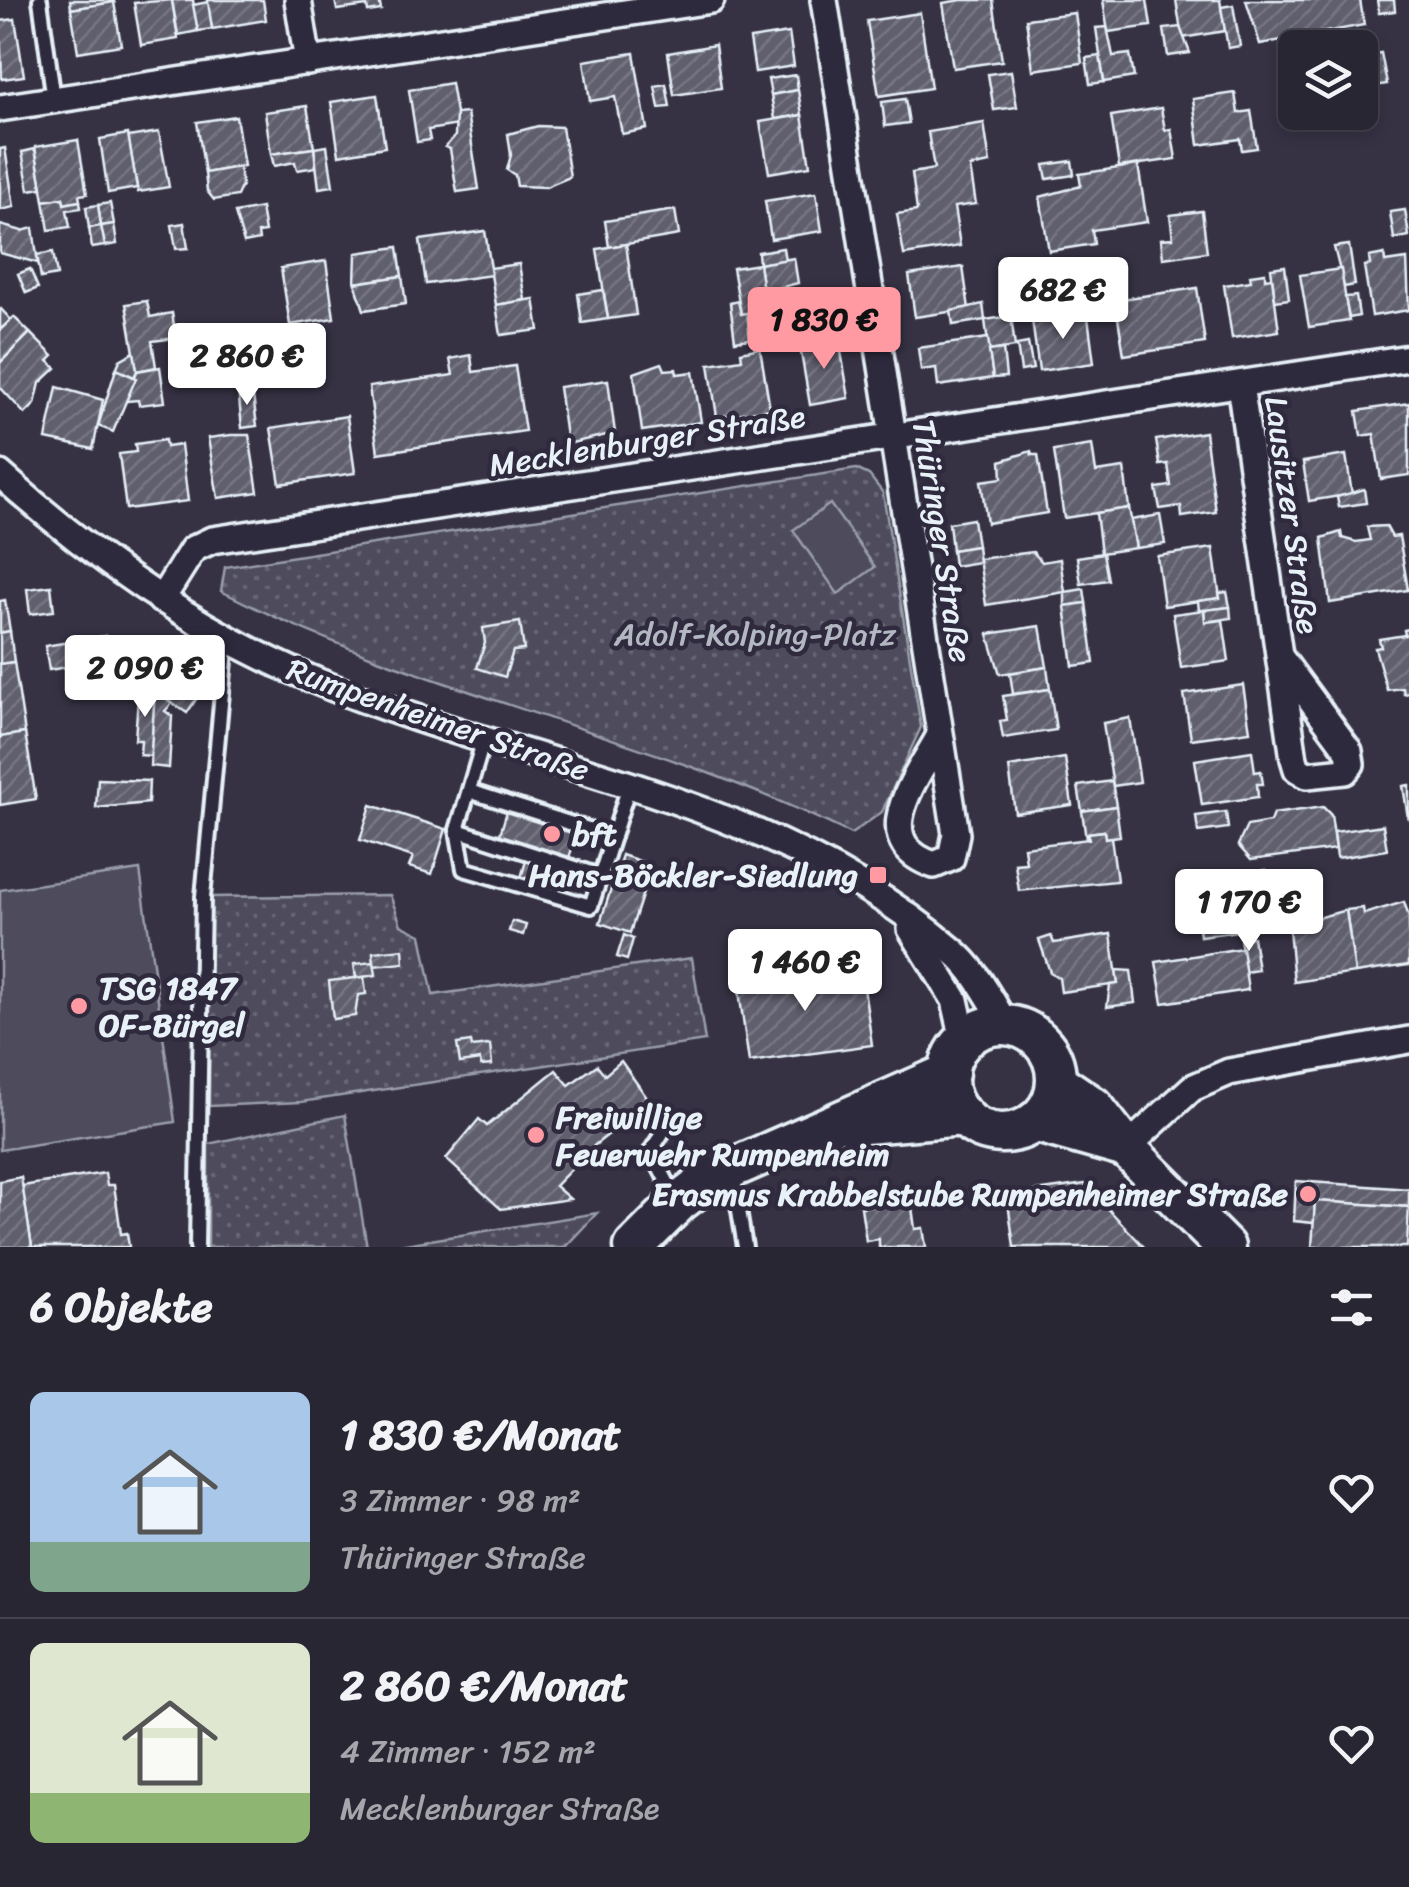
<!DOCTYPE html>
<html lang="de">
<meta charset="utf-8">
<style>
body{margin:0;font-family:Sriracha,sans-serif;background:#302e3b;color:#f1f3f6;height:100vh;display:flex;flex-direction:column;font-size:38px;white-space:nowrap}
*{box-sizing:border-box;margin:0}
p{font-size:32px;color:#a5a5ac}
.icon{flex:none;width:55px;height:55px;fill:none;stroke:currentColor;stroke-width:2;stroke-linecap:round;stroke-linejoin:round}
.map{position:relative;height:1247px;overflow:hidden}
.panel{display:flex;flex-direction:column;background:#282633;flex:1}
.panel>*{flex:none}
.buttons{position:absolute;left:1278px;top:30px;display:grid;gap:20px}
.buttons a{display:grid;place-items:center;width:100px;height:100px;border-radius:15px;background:#282633;box-shadow:0 5px 15px #0003,0 0 0 2px #44434e;font-size:50px}
.price{position:absolute;translate:-50% -85px;padding:0 22px;border-radius:10px;background:#fff;color:#222;font-size:32px;line-height:65px;filter:drop-shadow(0 2px 5px #0008)}
.price::after{content:'';position:absolute;left:50%;top:60px;width:30px;height:22px;margin-left:-15px;background:inherit;clip-path:polygon(0 0,100% 0,50% 100%)}
.price.selected{background:#ff9aa2;color:#111}
ul{padding:0;list-style:none}
li{display:flex;align-items:center;gap:30px;height:250px;padding:0 30px}
li+li{border-top:2px solid #44434e}
li span{display:grid;place-items:center;flex:none;width:280px;height:200px;border-radius:15px;color:#555}
li>.icon{margin-inline-start:auto}
span .icon{width:120px;height:120px;fill:#fffc;stroke-width:1}
li b{font-size:42px}
h2{display:flex;justify-content:space-between;align-items:center;height:120px;padding:0 30px;font-size:42px}
.map>svg:first-child{display:block}
.green{fill:url(#green-dots);stroke:#9a9eaa;stroke-width:2.5}
.pitch{fill:#4d4b5c;stroke:#9a9eaa;stroke-width:2.5}
.building{fill:url(#building-hatch);stroke:#e8f1f8;stroke-width:2.5}
.lines{fill:none;stroke-linecap:round;stroke-linejoin:round}
.lane-casing{stroke:#e8f1f8;stroke-width:20}
.street-casing{stroke:#e8f1f8;stroke-width:32}
.secondary-casing{stroke:#e8f1f8;stroke-width:45}
.lane{stroke:#2f2a3d;stroke-width:12}
.street{stroke:#2f2a3d;stroke-width:25}
.secondary{stroke:#2f2a3d;stroke-width:38}
.poi-dot{fill:#ff9aa2;stroke:#2f2a3d;stroke-width:4}
.labels{text-anchor:middle;dominant-baseline:central;stroke-width:9;stroke-linejoin:round;paint-order:stroke}
.street-label{font-size:32px;fill:#e8f1f8;stroke:#2f2a3d}
.park-label{font-size:32px;fill:#b2b7c1;stroke:#2f2a3d}
.poi-label{font-size:32px;font-weight:bold;fill:#e8f1f8;stroke:#2f2a3d;text-anchor:start}
</style>
<div class="map">
<svg width="1409" height="1247" viewBox="0 0 1409 1247">
<defs>
<pattern id="green-dots" width="8" height="8" patternUnits="userSpaceOnUse" patternTransform="scale(2.5)"><rect width="8" height="8" fill="#4d4b5c"/><path d="M2 2h.1M6 6h.1" fill="none" stroke="#676574" stroke-width="1.8" stroke-linecap="round"/></pattern>
<pattern id="building-hatch" width="6" height="6" patternUnits="userSpaceOnUse" patternTransform="scale(2.5)"><rect width="6" height="6" fill="#605e6e"/><path d="M-1 1l2-2M0 6l6-6M5 7l2-2" fill="none" stroke="#777683"/></pattern>
</defs>
<rect width="100%" height="100%" fill="#363244"/>
<filter id="ink" filterUnits="userSpaceOnUse"><feTurbulence type="fractalNoise" baseFrequency=".01" numOctaves="2"/><feDisplacementMap in="SourceGraphic" scale="20" xChannelSelector="R" yChannelSelector="G"/><feConvolveMatrix kernelMatrix="1 2 1 2 8 2 1 2 1" color-interpolation-filters="sRGB"/></filter>
<g filter="url(#ink)">
<!-- green -->
<g class="green">
<path d="M856 469 869 475 883 493 921 727 882 812 851 834C649 734 422 694 221 591L225 567Z"/>
<polygon points="390,895 401,925 421,935 433,995 692,958 705,1041 301,1102 209,1106 211,897"/>
<polygon points="345,1115 367,1247 208,1247 208,1144"/>
<polygon points="597,1213 565,1247 387,1247"/>
</g>
<!-- pitch -->
<g class="pitch">
<polygon points="830,504 875,567 838,594 793,530"/>
<polygon points="140,870 175,1122 0,1150 0,890"/>
</g>
<!-- building -->
<g class="building">
<polygon points="70,0 113,0 114,2 71,9"/>
<polygon points="172,0 178,39 141,45 134,3"/>
<polygon points="172,0 193,0 198,31 178,35"/>
<polygon points="207,0 263,0 266,20 212,29"/>
<polygon points="335,0 379,0 381,10 368,12 367,6 337,10"/>
<polygon points="961,0 993,0 1002,61 953,68 943,3"/>
<polygon points="1103,0 1147,0 1151,26 1108,32"/>
<polygon points="1176,0 1220,0 1225,31 1182,38"/>
<polygon points="1246,0 1360,0 1364,25 1260,44"/>
<polygon points="1377,0 1394,0 1395,11 1379,13"/>
<polygon points="114,2 121,45 78,52 71,9"/>
<polygon points="208,2 212,29 198,31 193,5"/>
<polygon points="1233,5 1240,46 1228,48 1221,7"/>
<polygon points="920,13 931,88 879,96 867,21"/>
<polygon points="1075,13 1082,63 1033,70 1026,19"/>
<polygon points="15,19 24,76 2,79 0,21"/>
<polygon points="1107,27 1113,56 1130,54 1134,77 1104,82 1096,28"/>
<polygon points="1180,27 1190,53 1168,56 1164,29"/>
<polygon points="789,33 794,66 755,72 750,39"/>
<polygon points="715,45 721,88 674,95 668,53"/>
<polygon points="634,53 647,129 622,134 615,97 590,101 584,61"/>
<polygon points="1381,53 1387,84 1361,88 1360,56"/>
<polygon points="1100,56 1104,82 1090,84 1086,58"/>
<polygon points="1011,71 1017,107 994,110 988,74"/>
<polygon points="796,75 798,90 771,95 768,79"/>
<polygon points="451,83 458,125 428,130 430,140 417,142 409,90"/>
<polygon points="666,84 670,107 659,108 655,86"/>
<polygon points="798,90 802,115 775,119 771,95"/>
<polygon points="1235,93 1238,113 1251,111 1257,148 1242,150 1240,139 1199,145 1193,99"/>
<polygon points="377,95 385,147 339,155 331,102"/>
<polygon points="905,99 909,123 885,126 882,102"/>
<polygon points="307,106 314,148 271,154 265,112"/>
<polygon points="1161,108 1165,130 1171,129 1176,159 1119,167 1111,116"/>
<polygon points="467,113 479,189 457,192 450,149 445,147 455,136 456,114"/>
<polygon points="802,115 810,166 769,173 760,122"/>
<polygon points="236,116 244,166 205,173 197,122"/>
<polygon points="984,123 990,163 970,167 976,204 954,207 960,246 904,255 897,214 917,211 912,173 934,169 928,132"/>
<polygon points="538,126 562,127 570,177 546,187 517,186 515,175 507,170 511,155 508,134"/>
<polygon points="159,132 169,187 138,192 128,137"/>
<polygon points="128,134 137,188 108,193 100,139"/>
<polygon points="78,140 87,194 79,195 80,201 64,204 63,198 44,201 35,147"/>
<polygon points="327,146 333,186 319,188 314,148"/>
<polygon points="5,148 14,207 0,210 0,149"/>
<polygon points="314,148 316,167 297,170 295,162 274,166 271,154"/>
<polygon points="35,149 42,188 29,190 22,152"/>
<polygon points="1072,161 1074,175 1047,179 1044,165"/>
<polygon points="1138,165 1147,222 1092,230 1094,244 1049,251 1040,197 1081,186 1079,174"/>
<polygon points="239,167 242,185 237,196 214,200 207,191 205,173"/>
<polygon points="816,193 822,231 771,239 765,201"/>
<polygon points="63,198 64,204 80,201 81,208 67,210 70,227 49,230 44,201"/>
<polygon points="110,203 114,224 101,226 98,205"/>
<polygon points="98,205 101,226 89,228 86,207"/>
<polygon points="261,208 265,232 258,233 259,240 244,243 235,213"/>
<polygon points="675,210 679,235 609,247 605,221"/>
<polygon points="1405,210 1409,236 1394,239 1390,212"/>
<polygon points="1202,211 1207,252 1163,258 1161,239 1173,238 1170,215"/>
<polygon points="184,223 188,248 176,249 172,225"/>
<polygon points="114,224 117,244 105,246 101,226"/>
<polygon points="0,225 22,231 33,228 38,263 0,253"/>
<polygon points="101,226 105,246 92,248 89,228"/>
<polygon points="485,231 492,275 426,284 420,240"/>
<polygon points="626,244 636,315 608,319 597,249"/>
<polygon points="1349,245 1355,285 1344,287 1334,247"/>
<polygon points="398,247 402,276 355,283 356,253"/>
<polygon points="783,248 785,260 759,264 758,252"/>
<polygon points="53,252 57,275 41,278 37,255"/>
<polygon points="1384,254 1385,262 1407,259 1409,310 1372,316 1364,266 1370,265 1369,257"/>
<polygon points="794,258 798,283 763,292 759,264"/>
<polygon points="1048,260 1052,289 1021,293 1017,265"/>
<polygon points="326,261 334,318 290,325 281,268"/>
<polygon points="519,264 525,300 496,305 490,268"/>
<polygon points="759,264 766,310 741,314 733,268"/>
<polygon points="1285,266 1289,299 1275,301 1271,268"/>
<polygon points="963,267 969,309 915,317 909,275"/>
<polygon points="30,269 38,288 26,293 18,274"/>
<polygon points="1341,269 1349,321 1309,327 1300,275"/>
<polygon points="1265,273 1265,279 1272,278 1279,331 1232,338 1224,285 1251,281 1250,275"/>
<polygon points="402,276 406,304 364,310 355,283"/>
<polygon points="1092,282 1096,308 1083,310 1080,284"/>
<polygon points="1197,288 1205,343 1124,355 1115,300"/>
<polygon points="603,290 608,319 582,323 578,294"/>
<polygon points="1016,294 1018,307 1009,308 1007,295"/>
<polygon points="1356,296 1359,316 1349,318 1345,297"/>
<polygon points="832,298 839,340 783,350 776,308"/>
<polygon points="534,299 539,330 501,335 496,305"/>
<polygon points="147,301 150,317 172,313 176,338 152,341 156,367 137,371 126,304"/>
<polygon points="738,301 741,314 747,313 750,339 735,341 730,303"/>
<polygon points="983,304 985,320 953,325 951,311"/>
<polygon points="1,309 11,320 0,330 0,310"/>
<polygon points="1078,313 1079,318 1088,317 1094,363 1039,371 1032,320"/>
<polygon points="1011,316 1015,347 989,351 985,320"/>
<polygon points="14,317 30,333 0,363 0,330"/>
<polygon points="30,333 53,356 48,361 56,368 40,383 35,404 25,414 0,387 0,363"/>
<polygon points="988,338 993,378 938,386 936,368 921,370 918,348"/>
<polygon points="839,340 849,398 810,405 800,347"/>
<polygon points="1028,343 1033,369 1021,371 1017,345"/>
<polygon points="760,348 770,409 717,417 709,364 742,359 741,352"/>
<polygon points="1003,349 1006,377 993,378 989,351"/>
<polygon points="134,352 137,371 134,377 116,369 120,360"/>
<polygon points="471,355 473,372 515,366 525,431 378,453 369,387 453,375 450,359"/>
<polygon points="662,363 665,370 676,369 677,374 693,372 701,422 642,431 634,373"/>
<polygon points="160,367 165,402 139,405 138,400 126,401 137,371"/>
<polygon points="116,369 136,378 113,432 98,426"/>
<polygon points="608,380 615,433 567,444 559,387"/>
<polygon points="57,387 103,400 93,449 46,439"/>
<polygon points="252,388 257,426 242,428 238,389"/>
<polygon points="1409,403 1409,475 1381,479 1374,434 1361,436 1357,411"/>
<polygon points="347,416 355,473 280,484 271,428"/>
<polygon points="1205,432 1216,512 1182,517 1181,506 1160,509 1156,488 1171,486 1168,464 1160,465 1156,440"/>
<polygon points="231,435 249,435 258,492 218,498 208,438"/>
<polygon points="165,440 166,447 181,445 188,501 126,509 119,454 136,452 135,444"/>
<polygon points="1092,445 1096,472 1124,468 1129,508 1064,518 1054,451"/>
<polygon points="1031,451 1032,455 1038,455 1047,513 987,523 981,481 1002,478 1001,461"/>
<polygon points="1346,455 1352,494 1309,501 1303,462"/>
<polygon points="1364,489 1366,503 1339,507 1337,497"/>
<polygon points="1129,508 1136,548 1101,553 1096,513"/>
<polygon points="1160,515 1165,544 1136,548 1131,520"/>
<polygon points="973,519 977,546 952,550 949,523"/>
<polygon points="1386,526 1392,537 1399,536 1408,590 1330,603 1322,538 1341,532 1342,538 1356,542 1370,540 1367,527"/>
<polygon points="977,546 979,562 954,566 952,550"/>
<polygon points="1213,548 1220,598 1164,606 1157,556"/>
<polygon points="1033,552 1042,562 1060,559 1065,592 986,605 979,559"/>
<polygon points="1103,553 1108,580 1081,584 1077,557"/>
<polygon points="51,586 54,611 30,614 27,589"/>
<polygon points="1084,589 1086,603 1065,606 1065,592"/>
<polygon points="1227,592 1230,607 1199,611 1198,601 1220,598 1219,593"/>
<polygon points="5,600 10,631 0,633 0,601"/>
<polygon points="1086,603 1094,663 1073,666 1065,606"/>
<polygon points="1230,607 1231,618 1205,622 1204,610"/>
<polygon points="1204,610 1205,622 1223,620 1229,661 1181,668 1173,614"/>
<polygon points="520,622 524,650 513,651 505,677 477,668 485,643 483,628"/>
<polygon points="1040,626 1047,667 1000,674 988,634"/>
<polygon points="1409,629 1409,693 1404,694 1403,688 1387,690 1375,648 1381,647 1379,639 1405,635 1404,630"/>
<polygon points="10,631 14,662 0,664 0,633"/>
<polygon points="105,636 109,660 49,670 45,646"/>
<polygon points="143,638 176,660 155,691 122,669"/>
<polygon points="176,660 208,681 187,713 155,691"/>
<polygon points="14,662 25,733 0,737 0,664"/>
<polygon points="1047,667 1050,689 1013,694 1010,673"/>
<polygon points="145,685 155,691 151,756 140,755 141,740 135,740 138,696"/>
<polygon points="1243,685 1250,731 1191,739 1184,694"/>
<polygon points="1050,689 1056,730 1003,738 1000,721 1007,720 1003,696"/>
<polygon points="155,691 172,703 165,711 172,716 169,768 150,766"/>
<polygon points="1130,718 1140,782 1113,786 1103,723"/>
<polygon points="25,733 36,799 0,805 0,737"/>
<polygon points="1252,751 1255,772 1261,771 1263,784 1257,784 1258,797 1202,805 1195,760"/>
<polygon points="1065,758 1072,805 1015,813 1009,767"/>
<polygon points="98,779 149,781 148,803 96,808"/>
<polygon points="1112,781 1116,806 1082,811 1078,786"/>
<polygon points="1409,785 1409,817 1408,818 1403,786"/>
<polygon points="371,805 446,829 432,874 409,867 413,857 360,840"/>
<polygon points="1116,806 1120,836 1105,838 1104,831 1088,833 1086,839 1082,811"/>
<polygon points="1323,807 1331,815 1336,849 1251,860 1238,845 1247,826 1270,822 1273,814"/>
<polygon points="508,808 578,829 556,900 518,888 528,854 497,844"/>
<polygon points="1226,812 1228,828 1198,832 1196,816"/>
<polygon points="1383,825 1387,850 1337,858 1334,832"/>
<polygon points="1104,831 1105,838 1111,837 1117,881 1019,891 1015,864 1026,863 1024,847 1089,839 1088,833"/>
<polygon points="622,855 652,865 630,933 600,923"/>
<polygon points="1266,870 1270,901 1257,903 1249,873"/>
<polygon points="1254,884 1261,928 1200,936 1194,892"/>
<polygon points="1404,902 1409,917 1409,965 1355,973 1346,910 1363,908 1364,914"/>
<polygon points="1346,910 1355,973 1294,982 1288,918 1306,916 1306,921"/>
<polygon points="512,921 526,925 523,935 509,931"/>
<polygon points="1111,934 1118,984 1061,992 1059,978 1050,972 1039,940 1051,936 1054,943"/>
<polygon points="624,935 633,939 627,960 617,957"/>
<polygon points="1253,937 1258,970 1245,972 1240,938"/>
<polygon points="1242,948 1248,990 1163,1003 1156,962"/>
<polygon points="403,949 404,963 374,966 373,952"/>
<polygon points="374,962 376,975 356,978 354,964"/>
<polygon points="861,966 872,1045 749,1062 738,984"/>
<polygon points="1116,970 1131,971 1135,1003 1107,1007 1110,985 1118,984"/>
<polygon points="364,977 366,994 358,995 355,1016 333,1019 329,981"/>
<polygon points="471,1042 472,1047 490,1045 492,1065 481,1066 480,1060 460,1063 457,1044"/>
<polygon points="621,1061 650,1102 595,1145 555,1186 570,1199 501,1209 446,1159 479,1119 487,1126 556,1070 569,1085 597,1065 605,1075"/>
<polygon points="105,1173 107,1185 114,1185 121,1234 127,1233 129,1247 32,1247 22,1186"/>
<polygon points="21,1177 32,1247 0,1247 0,1181"/>
<polygon points="1296,1181 1409,1189 1409,1207 1315,1201 1314,1223 1294,1221"/>
<polygon points="1085,1184 1144,1247 1014,1247 1007,1195"/>
<polygon points="911,1200 915,1229 923,1228 926,1247 879,1247 879,1239 866,1241 861,1207"/>
<polygon points="1315,1201 1409,1207 1407,1247 1312,1247"/>
</g>
<g class="lines">
<!-- lane casing -->
<g class="lane-casing">
<g id="lane">
<polyline points="40,0 54,100"/>
<polyline points="484,739 457,830 464,869 591,906 629,786"/>
<polyline points="469,791 613,837"/>
<polyline points="457,830 600,876"/>
<polyline points="666,1127 651,1151 676,1199"/>
<polyline points="733,1174 745,1247"/>
<polyline points="197,1247 203,897 227,639"/>
</g>
</g>
<!-- street casing -->
<g class="street-casing">
<g id="street">
<polyline points="298,0 308,62"/>
<path d="M824 0 956 834 951 858 934 865C864 841 918 777 940 735"/>
<polyline points="0,108 711,0"/>
<polyline points="1240,384 1294,759 1297,769 1307,775 1345,771 1351,764 1349,751 1279,656"/>
<path d="M0 474C92 557 194 629 309 678 526 769 768 793 953 951 976 970 990 999 1006 1025"/>
<polyline points="161,600 193,549 212,540 1409,358"/>
<polyline points="911,929 955,1000 964,1040"/>
<polyline points="1126,1148 1192,1088 1229,1072 1409,1040"/>
</g>
</g>
<!-- secondary casing -->
<g class="secondary-casing">
<g id="secondary">
<circle cx="1002" cy="1079" r="54"/>
<polyline points="1057,1082 1094,1107 1126,1148 1225,1247"/>
<polyline points="1034,1122 1126,1148"/>
<polyline points="852,1125 964,1116"/>
<polyline points="634,1247 678,1203 712,1177 949,1073"/>
</g>
</g>
<!-- lane -->
<use href="#lane" class="lane"/>
<!-- street -->
<use href="#street" class="street"/>
<!-- secondary -->
<use href="#secondary" class="secondary"/>
</g>
</g>
<!-- markers -->
<g class="poi-dot">
<circle cx="552" cy="834" r="10"/>
<rect x="868" y="865" width="20" height="20" rx="5"/>
<circle cx="79" cy="1006" r="10"/>
<circle cx="536" cy="1135" r="10"/>
<circle cx="1308" cy="1194" r="10"/>
</g>
<g class="labels">
<!-- street labels -->
<g class="street-label">
<text transform="translate(647 441) rotate(-9)">Mecklenburger Straße</text>
<text transform="translate(1292 515) rotate(82)">Lausitzer Straße</text>
<text transform="translate(942 541) rotate(81)">Thüringer Straße</text>
<text transform="translate(438 720) rotate(19)">Rumpenheimer Straße</text>
</g>
<!-- park labels -->
<g class="park-label">
<text x="755" y="634">Adolf-Kolping-Platz</text>
</g>
<!-- poi labels -->
<g class="poi-label">
<text x="572" y="834">bft</text>
<text x="858" y="875" text-anchor="end">Hans-Böckler-Siedlung</text>
<text x="99" y="988">TSG 1847<tspan x="99" dy="37">OF-Bürgel</tspan></text>
<text x="556" y="1117">Freiwillige<tspan x="556" dy="37">Feuerwehr Rumpenheim</tspan></text>
<text x="1288" y="1194" text-anchor="end">Erasmus Krabbelstube Rumpenheimer Straße</text>
</g>
</g>
</svg>
<div class="buttons">
<a><svg class="icon" aria-label="layers" viewBox="0 0 24 24"><path d="M12 4l9 5-9 5-9-5zM3 14l9 5 9-5"/></svg></a>
</div>
<b class="price" style="left:1063px;top:342px">682 €</b>
<b class="price selected" style="left:824px;top:372px">1 830 €</b>
<b class="price" style="left:247px;top:408px">2 860 €</b>
<b class="price" style="left:145px;top:720px">2 090 €</b>
<b class="price" style="left:1249px;top:954px">1 170 €</b>
<b class="price" style="left:805px;top:1014px">1 460 €</b>
</div>
<section class="panel">
<h2>6 Objekte<svg class="icon" aria-label="filters" viewBox="0 0 24 24"><path d="M4 7h16M4 17h16"/><circle cx="9" cy="7" r="2"/><circle cx="15" cy="17" r="2"/></svg></h2>
<ul>
<li><span style="background:linear-gradient(#a9c7e8 75%,#7fa58c 0)"><svg class="icon" aria-label="home" viewBox="0 0 24 24"><path d="M3 11l9-7 9 7M6 9v11h12V9"/></svg></span><div><b>1 830 €/Monat</b><p>3 Zimmer · 98 m²</p><p>Thüringer Straße</p></div><svg class="icon" aria-label="heart" viewBox="0 0 24 24"><path d="M12 20l-8-8c-3-5 5-10 8-4 3-6 11-1 8 4z"/></svg></li>
<li><span style="background:linear-gradient(#dfe7d0 75%,#8fb573 0)"><svg class="icon" aria-label="home" viewBox="0 0 24 24"><path d="M3 11l9-7 9 7M6 9v11h12V9"/></svg></span><div><b>2 860 €/Monat</b><p>4 Zimmer · 152 m²</p><p>Mecklenburger Straße</p></div><svg class="icon" aria-label="heart" viewBox="0 0 24 24"><path d="M12 20l-8-8c-3-5 5-10 8-4 3-6 11-1 8 4z"/></svg></li>
</ul>
</section>
